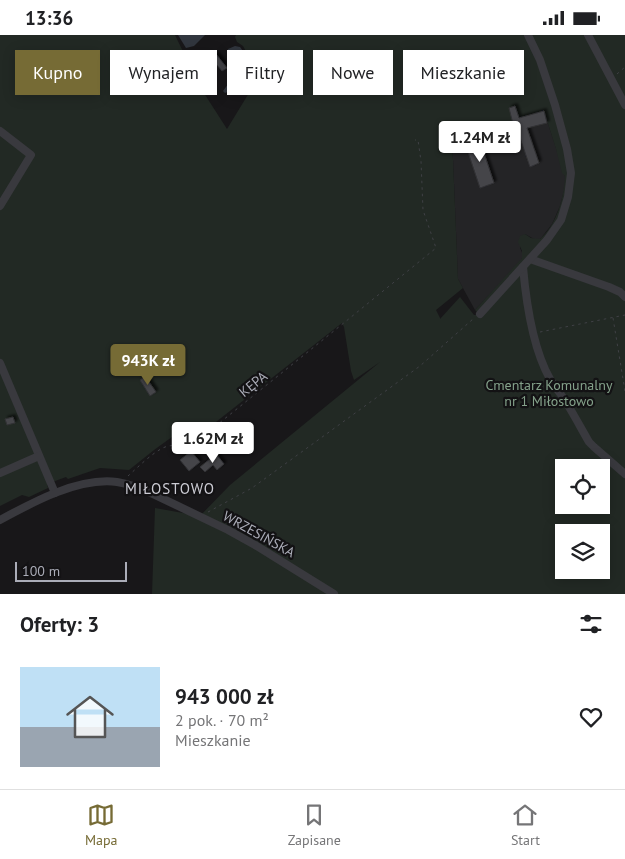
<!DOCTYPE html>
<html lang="pl">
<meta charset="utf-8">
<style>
body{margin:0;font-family:"PT Sans",sans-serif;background:#f6f6f6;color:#202124;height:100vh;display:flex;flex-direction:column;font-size:19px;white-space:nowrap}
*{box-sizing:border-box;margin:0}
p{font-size:16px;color:#757577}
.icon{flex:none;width:28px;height:28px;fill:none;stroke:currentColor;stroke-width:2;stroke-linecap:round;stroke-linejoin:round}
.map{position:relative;height:559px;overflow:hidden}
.sheet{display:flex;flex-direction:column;background:#fff;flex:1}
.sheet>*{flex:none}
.hud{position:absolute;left:15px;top:15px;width:595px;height:45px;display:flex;gap:10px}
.buttons{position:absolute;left:555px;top:424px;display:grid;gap:10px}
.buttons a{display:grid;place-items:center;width:55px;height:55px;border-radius:0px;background:#fff;box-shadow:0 2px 12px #0003;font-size:25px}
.scale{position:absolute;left:15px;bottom:12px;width:112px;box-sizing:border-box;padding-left:5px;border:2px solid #abadb8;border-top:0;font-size:14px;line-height:18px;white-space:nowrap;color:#abadb8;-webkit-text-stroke:4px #131214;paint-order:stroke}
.price{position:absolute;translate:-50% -42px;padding:0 11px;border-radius:5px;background:#fff;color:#222;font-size:16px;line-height:32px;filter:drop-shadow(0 1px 2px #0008)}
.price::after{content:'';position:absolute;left:50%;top:30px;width:15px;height:11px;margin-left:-8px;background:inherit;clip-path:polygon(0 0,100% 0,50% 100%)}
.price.on{background:#766b35;color:#fff}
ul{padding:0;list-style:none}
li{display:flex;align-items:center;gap:15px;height:125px;padding:0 20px}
li span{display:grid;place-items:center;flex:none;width:140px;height:100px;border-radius:0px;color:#555}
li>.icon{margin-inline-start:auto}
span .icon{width:60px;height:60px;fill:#fffc;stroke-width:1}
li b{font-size:21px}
h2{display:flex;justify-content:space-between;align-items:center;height:60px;padding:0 20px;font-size:21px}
.tag{padding:0 18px;border-radius:0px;background:#fff;box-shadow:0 2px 12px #0003;font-size:18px;line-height:45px}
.tag.on{background:#766b35;color:#fff}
.status{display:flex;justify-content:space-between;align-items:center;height:35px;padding:0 25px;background:#fff;direction:ltr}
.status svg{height:14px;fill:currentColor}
.tabs{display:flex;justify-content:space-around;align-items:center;height:70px;border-top:1px solid #e0e0e0;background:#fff;font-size:14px;color:#757577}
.tabs a{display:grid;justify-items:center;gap:2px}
.tabs .on{color:#766b35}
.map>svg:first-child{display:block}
.built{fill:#242426}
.green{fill:#222924;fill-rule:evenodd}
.water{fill:#31363e}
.building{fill:#454549;stroke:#323235;filter:url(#shadow)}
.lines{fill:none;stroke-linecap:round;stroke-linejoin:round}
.path{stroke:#3f4045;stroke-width:1;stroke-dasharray:2.5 4;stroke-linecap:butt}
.minor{stroke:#39393e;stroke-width:8}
.labels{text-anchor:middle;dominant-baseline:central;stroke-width:4.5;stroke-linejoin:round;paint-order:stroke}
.street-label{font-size:14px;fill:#abadb8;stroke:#131214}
.park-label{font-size:14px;fill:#84a18a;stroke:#131214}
.neighbourhood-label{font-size:15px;letter-spacing:1px;fill:#ccccd4;stroke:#131214}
</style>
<div class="status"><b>13:36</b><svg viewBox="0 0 49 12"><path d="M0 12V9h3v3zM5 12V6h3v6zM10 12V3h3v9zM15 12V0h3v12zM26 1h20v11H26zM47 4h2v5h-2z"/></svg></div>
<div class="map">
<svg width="625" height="559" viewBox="0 0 625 559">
<defs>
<filter id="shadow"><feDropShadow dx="2.5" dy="-2.5" stdDeviation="1" flood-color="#0009"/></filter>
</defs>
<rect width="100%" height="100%" fill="#181719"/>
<!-- built -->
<polygon class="built" points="544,76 565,141 565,152 560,171 552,189 542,202 540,204 534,204 525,199 520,213 523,220 521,226 475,275 458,244 452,101 516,91 527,81"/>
<!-- green -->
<path class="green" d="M0 0H175L194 39 193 41 227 94 252 53 248 20 243 11 237 7 235 2 236 0H625V559H152L155 473 200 481 230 450 380 327 354 345 351 336 344 292 342 288 193 405 189 402 183 394 154 415 129 435 100 433 68 444 66 442 47 449 48 453 29 462 22 460 0 471ZM544 76 556 114 562 138 565 141C564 163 557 189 540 204L531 203 525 199 520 201 518 207 522 216V223L475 275 480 280H474L460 262 440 284V283L436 275 463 253 458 244 452 101 516 91 529 86 528 80ZM564 432H601V470H564ZM564 498H601V535H564Z"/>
<!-- water -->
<g class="water">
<polygon points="178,0 205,0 194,11 186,13"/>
<path d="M235 11 240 12C252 27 246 39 234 51 231 55 229 57 225 58L223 56 231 45 235 31 228 16V14Z"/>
</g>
<!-- building -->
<g class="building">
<polygon points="216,19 227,33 222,36 217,30 215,32 209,24"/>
<polygon points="515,71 519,83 544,76 547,88 527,93 539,128 530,132 515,88 513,89 509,73"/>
<polygon points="479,103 494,148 480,153 465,108"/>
<polygon points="145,341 156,357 150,361 140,345"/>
<polygon points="13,382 15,388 7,390 5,384"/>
<polygon points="211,402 217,409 211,413 205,406"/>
<polygon points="191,416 200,427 189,436 180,425"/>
<polygon points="216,419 224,429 217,435 213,430 205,437 200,432"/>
</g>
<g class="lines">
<!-- path -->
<g class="path">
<polyline points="617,39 625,32"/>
<polyline points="613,283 625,356"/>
<polyline points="540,297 625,280"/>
<path d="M128 441C137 433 158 412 169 411 177 409 181 413 192 410L345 287 436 213 423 175 421 126 418 105H415"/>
<polyline points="208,477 252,453 420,331 473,284"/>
</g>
<!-- minor -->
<g class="minor">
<polyline points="588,0 625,70"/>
<polyline points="0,96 31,120 0,171"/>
<polyline points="530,224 609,252 620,257 625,262"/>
<path d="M523 232C526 266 533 314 550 344 555 352 561 359 566 367 574 380 581 393 589 407L594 412 625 439"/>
<polyline points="480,279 547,205 561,185 568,162 571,138 567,114 555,70 540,25 528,0"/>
<polyline points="0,328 55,458"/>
<polyline points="0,438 39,421"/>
<path d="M0 485C33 467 79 442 117 447 129 449 140 453 151 458L228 495 255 510 334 559"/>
</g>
</g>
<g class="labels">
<!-- street labels -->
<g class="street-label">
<text transform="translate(253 349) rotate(-39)">KĘPA</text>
<text transform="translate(259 499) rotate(29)">WRZESIŃSKA</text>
</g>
<!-- park labels -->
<g class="park-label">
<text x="549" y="350">Cmentarz Komunalny<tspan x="549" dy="16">nr 1 Miłostowo</tspan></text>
</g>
<!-- neighbourhood labels -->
<g class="neighbourhood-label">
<text x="170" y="453">MIŁOSTOWO</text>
</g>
</g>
</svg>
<div class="buttons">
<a><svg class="icon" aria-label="locate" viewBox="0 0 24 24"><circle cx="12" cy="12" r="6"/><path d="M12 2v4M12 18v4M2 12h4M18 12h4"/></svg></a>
<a><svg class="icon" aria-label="layers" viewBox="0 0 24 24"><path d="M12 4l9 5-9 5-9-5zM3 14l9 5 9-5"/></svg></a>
</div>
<div class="scale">100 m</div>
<b class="price" style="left:480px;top:128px">1.24M zł</b>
<b class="price on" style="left:148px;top:351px">943K zł</b>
<b class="price" style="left:213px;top:429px">1.62M zł</b>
<div class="hud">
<a class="tag on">Kupno</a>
<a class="tag">Wynajem</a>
<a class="tag">Filtry</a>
<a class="tag">Nowe</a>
<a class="tag">Mieszkanie</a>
</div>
</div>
<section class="sheet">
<h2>Oferty: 3<svg class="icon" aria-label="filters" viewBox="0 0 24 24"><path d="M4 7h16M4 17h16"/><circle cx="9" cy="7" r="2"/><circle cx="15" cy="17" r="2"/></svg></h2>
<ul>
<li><span style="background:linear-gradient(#bfe0f5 60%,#9aa5b1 0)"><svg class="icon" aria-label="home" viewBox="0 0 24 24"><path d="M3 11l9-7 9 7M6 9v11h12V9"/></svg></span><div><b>943 000 zł</b><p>2 pok. · 70 m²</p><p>Mieszkanie</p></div><svg class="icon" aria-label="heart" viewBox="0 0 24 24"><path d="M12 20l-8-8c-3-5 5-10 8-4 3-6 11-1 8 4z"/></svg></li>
</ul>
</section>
<nav class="tabs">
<a class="on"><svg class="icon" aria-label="map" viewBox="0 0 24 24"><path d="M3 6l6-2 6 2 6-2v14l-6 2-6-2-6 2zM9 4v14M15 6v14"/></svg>Mapa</a>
<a><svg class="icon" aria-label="saved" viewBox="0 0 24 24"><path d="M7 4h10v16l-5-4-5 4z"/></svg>Zapisane</a>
<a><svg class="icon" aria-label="home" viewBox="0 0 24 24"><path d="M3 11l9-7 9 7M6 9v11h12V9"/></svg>Start</a>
</nav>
